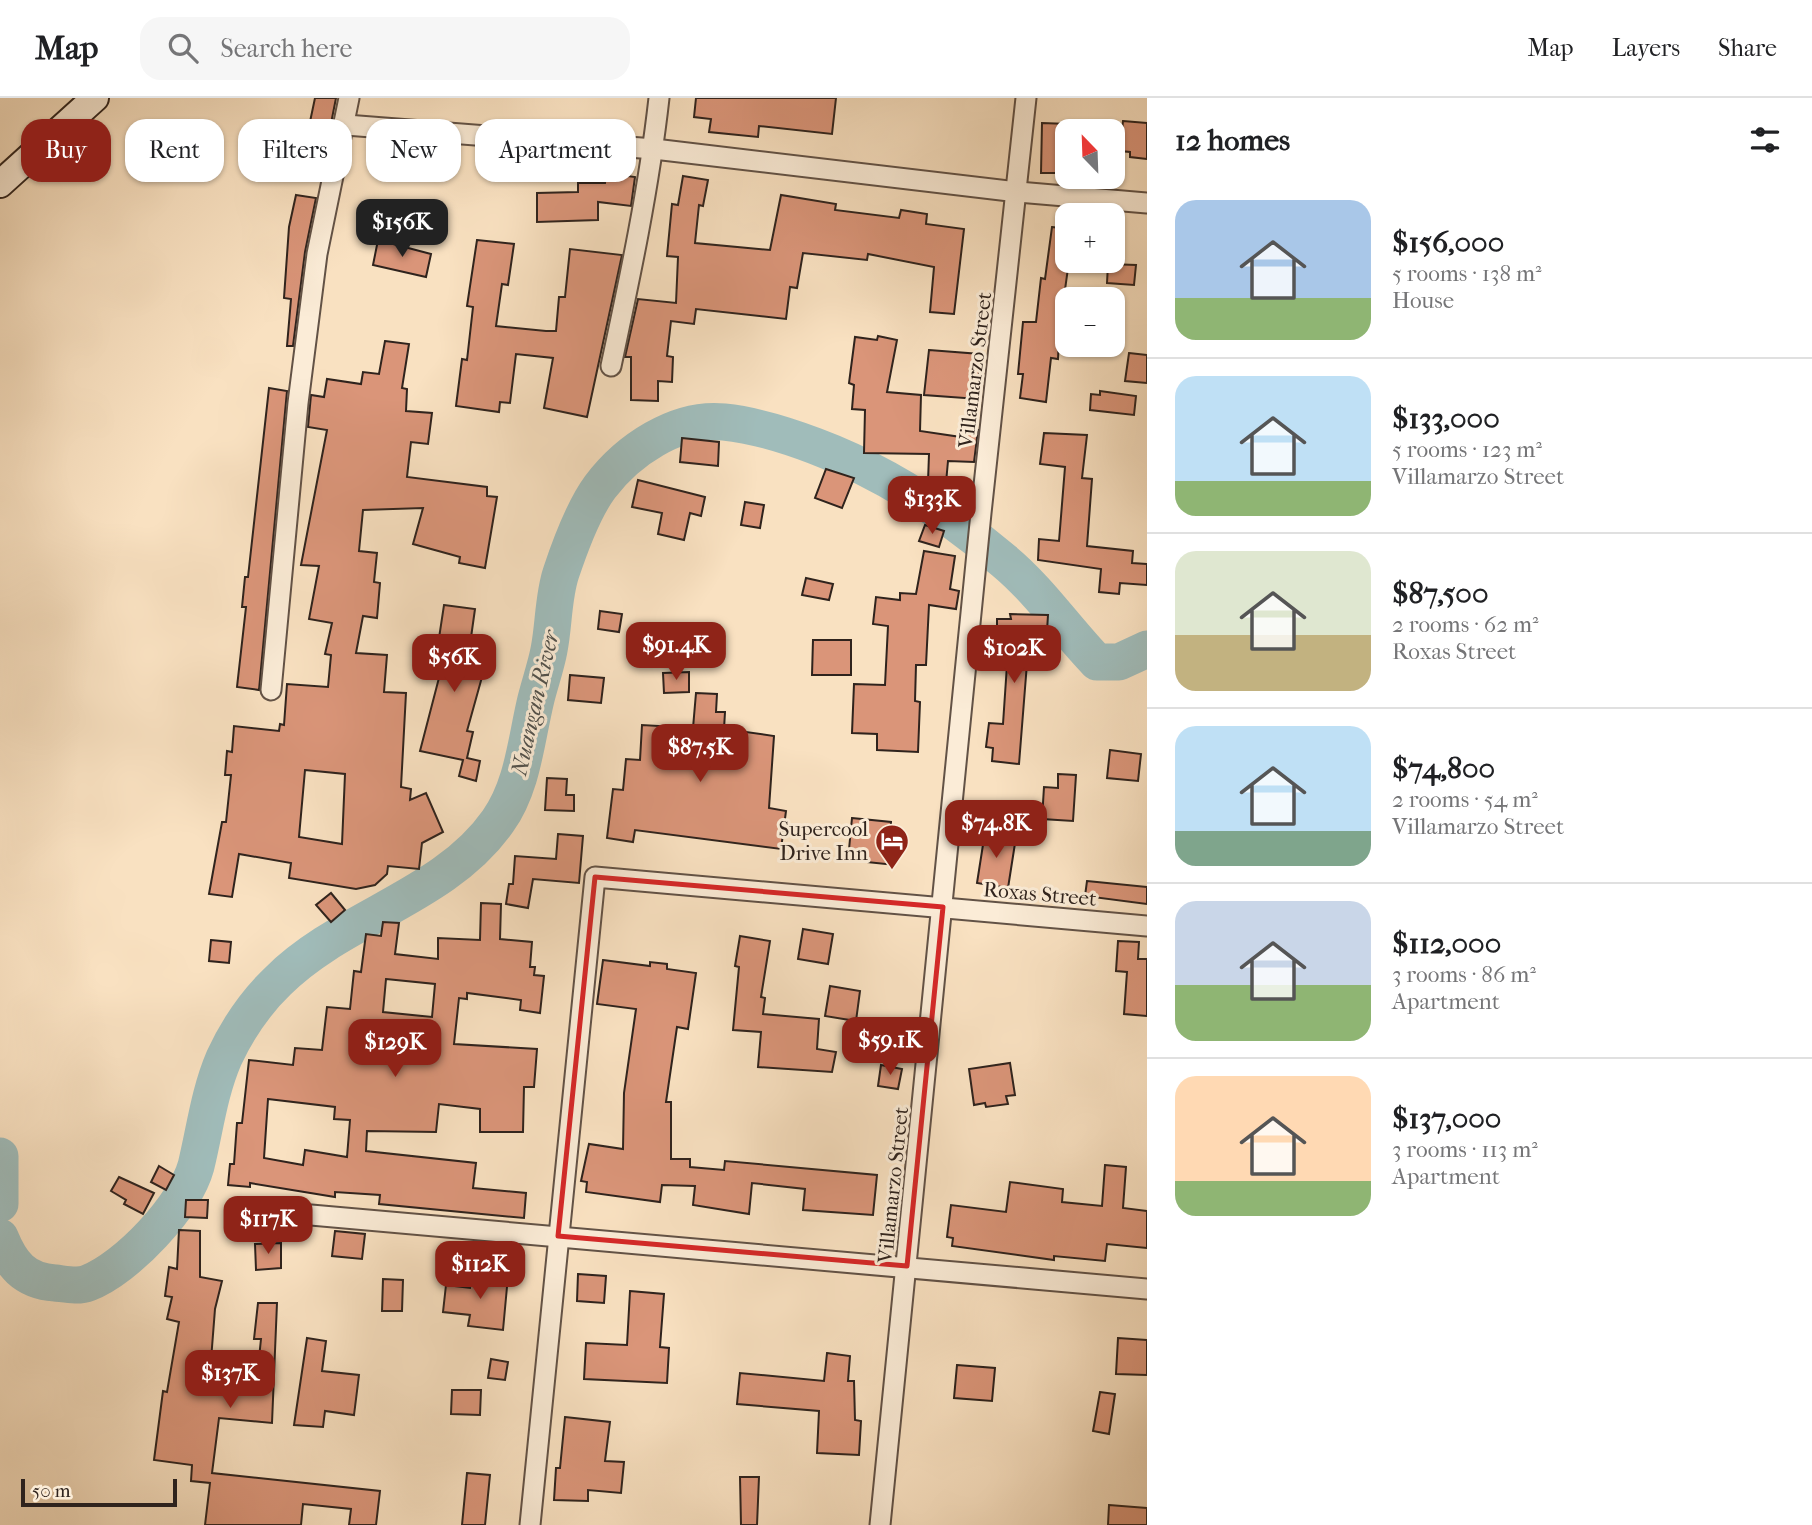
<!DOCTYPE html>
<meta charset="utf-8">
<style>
body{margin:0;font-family:"IM FELL French Canon",serif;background:#f6f6f6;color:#202124;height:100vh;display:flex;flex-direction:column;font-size:26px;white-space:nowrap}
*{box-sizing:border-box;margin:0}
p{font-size:23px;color:#757577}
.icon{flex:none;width:38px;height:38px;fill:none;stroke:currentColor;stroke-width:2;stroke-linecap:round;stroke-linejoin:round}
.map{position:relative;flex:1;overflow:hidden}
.side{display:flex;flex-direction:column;background:#fff;width:665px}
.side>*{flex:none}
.hud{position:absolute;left:21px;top:21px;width:665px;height:63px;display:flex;gap:14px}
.needle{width:46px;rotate:337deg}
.tools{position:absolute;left:1055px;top:21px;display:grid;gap:14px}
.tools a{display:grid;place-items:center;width:70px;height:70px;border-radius:14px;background:#fff;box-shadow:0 2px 5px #0004;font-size:35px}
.scale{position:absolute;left:21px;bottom:18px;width:156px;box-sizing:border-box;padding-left:7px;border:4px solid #2f231d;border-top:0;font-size:19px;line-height:24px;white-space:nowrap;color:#2f231d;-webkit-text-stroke:5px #fbecd7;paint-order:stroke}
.price{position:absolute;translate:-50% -60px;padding:0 16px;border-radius:14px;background:#8f2418;color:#fff;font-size:23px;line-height:46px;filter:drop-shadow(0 2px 4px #0008)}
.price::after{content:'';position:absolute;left:50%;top:42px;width:21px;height:16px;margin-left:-10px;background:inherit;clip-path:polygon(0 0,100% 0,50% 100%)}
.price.current{background:#222;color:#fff}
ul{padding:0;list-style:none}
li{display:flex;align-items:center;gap:21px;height:175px;padding:0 28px}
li+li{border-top:2px solid #e0e0e0}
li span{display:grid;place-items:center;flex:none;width:196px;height:140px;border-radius:21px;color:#555}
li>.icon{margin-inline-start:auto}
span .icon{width:84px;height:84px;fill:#fffc;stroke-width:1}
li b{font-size:30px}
h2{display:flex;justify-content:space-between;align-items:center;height:84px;padding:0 28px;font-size:30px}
.chip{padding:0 24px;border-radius:21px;background:#fff;box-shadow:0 2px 5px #0004;font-size:24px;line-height:63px}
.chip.current{background:#8f2418;color:#fff}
header{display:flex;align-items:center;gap:42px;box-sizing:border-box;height:98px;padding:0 35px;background:#fff;border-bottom:2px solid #e0e0e0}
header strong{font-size:33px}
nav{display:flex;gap:38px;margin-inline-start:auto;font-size:24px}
.search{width:490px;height:63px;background:#f6f6f6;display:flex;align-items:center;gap:18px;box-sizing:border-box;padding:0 24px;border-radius:21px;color:#757577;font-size:26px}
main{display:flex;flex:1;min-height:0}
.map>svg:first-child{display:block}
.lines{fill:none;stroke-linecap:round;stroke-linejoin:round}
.river{stroke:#a0bcba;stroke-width:37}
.building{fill:#da9579;stroke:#2f231d;stroke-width:2;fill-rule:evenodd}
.minor-casing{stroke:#625246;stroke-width:23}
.secondary-casing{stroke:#2f231d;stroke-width:30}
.minor{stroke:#fbecd7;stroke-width:19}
.secondary{stroke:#fbecd7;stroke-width:26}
.marked{fill:none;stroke:#d62828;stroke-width:5;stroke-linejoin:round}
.labels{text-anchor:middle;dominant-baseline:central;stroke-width:6;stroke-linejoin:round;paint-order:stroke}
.street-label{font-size:21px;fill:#2f231d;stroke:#fbecd7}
.poi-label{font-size:21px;fill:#2f231d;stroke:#fbecd7;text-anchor:end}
.water-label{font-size:23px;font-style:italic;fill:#51514c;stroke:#fbecd7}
</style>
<header>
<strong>Map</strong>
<div class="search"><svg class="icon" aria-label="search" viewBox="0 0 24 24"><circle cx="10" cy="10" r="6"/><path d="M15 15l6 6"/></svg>Search here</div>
<nav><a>Map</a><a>Layers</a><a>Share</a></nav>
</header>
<main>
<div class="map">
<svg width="1147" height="1427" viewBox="0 0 1147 1427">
<rect width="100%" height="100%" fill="#f9e1c1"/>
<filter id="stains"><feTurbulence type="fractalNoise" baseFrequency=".00286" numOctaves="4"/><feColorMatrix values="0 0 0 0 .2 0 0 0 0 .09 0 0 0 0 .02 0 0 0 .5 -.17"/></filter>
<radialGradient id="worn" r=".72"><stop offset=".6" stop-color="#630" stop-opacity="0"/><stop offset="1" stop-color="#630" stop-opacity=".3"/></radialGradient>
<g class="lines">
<!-- river -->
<g class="river">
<polyline points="0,1058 0,1106"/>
<path d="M0 1139C11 1166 24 1183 55 1185 65 1186 78 1189 88 1185 127 1170 185 1108 196 1068 205 1031 209 995 224 960 238 930 254 906 278 883 342 819 445 799 498 723 523 688 526 642 536 601 540 585 546 568 549 552 554 527 553 499 561 475 570 448 583 412 600 389 627 353 676 319 724 324 754 327 786 337 815 348 885 374 947 415 1004 463 1040 493 1065 531 1097 564H1119L1147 551"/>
</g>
</g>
<!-- building -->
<g class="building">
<polygon points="315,0 336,0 324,61 303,57"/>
<polygon points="696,0 836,0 832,36 759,28 758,39 709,34 711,21 694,19"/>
<polygon points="1123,23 1147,25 1147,61 1130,59 1130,54 1120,53"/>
<polygon points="1042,25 1068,26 1068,69 1062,69 1061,75 1041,75"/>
<polygon points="606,75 635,79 631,108 598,104 598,122 537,124 537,95 578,94 578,85 605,85"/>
<polygon points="683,78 708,82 703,108 699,107 695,145 770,152 781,97 836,106 835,112 899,120 901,112 927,116 926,126 964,131 954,216 930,214 934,169 868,156 867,162 803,155 797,190 790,189 786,221 696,211 694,226 671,223 667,258 673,259 672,284 658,283 658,303 631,302 631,259 625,259 638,201 676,205 678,159 667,158 672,106 678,107"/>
<polygon points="296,97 316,100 305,154 293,248 287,248 291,201 284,200 289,129"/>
<polygon points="1052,129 1068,131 1069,163 1063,206 1068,206 1068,240 1059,240 1058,261 1051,260 1046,304 1020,300 1023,276 1018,276 1023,224 1036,224 1041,180 1045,181"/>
<polygon points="378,142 431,156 426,179 373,167"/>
<polygon points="477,142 514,146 508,187 502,186 496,228 546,233 556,233 559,199 565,199 570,151 622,157 587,319 544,310 553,260 516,256 510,305 500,304 499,314 456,308 462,261 467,262 473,209 467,208"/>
<polygon points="1108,166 1136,167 1134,187 1107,185"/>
<polygon points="878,238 897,242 887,294 921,297 920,333 961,339 962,331 978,332 974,364 948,363 946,385 928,384 929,356 864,355 865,312 852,311 854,287 849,285 855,239 877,242"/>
<path d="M385 243 409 246 402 290 407 291 406 313 432 315 428 346 411 344 407 379 487 389V398L497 399 485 470 459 465 460 459 413 446 423 410 363 412 359 453 377 455 374 484 380 485 377 520 363 518 356 555 387 557 384 594 406 595 401 689 411 691 410 702 426 695 443 734 422 745 419 771 388 768 387 776 375 787 356 791 289 780 291 765 239 756 232 799 209 796 222 724H226L231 677H225L227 653 232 654 234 628 279 633 280 626 284 627 287 586 328 589 331 557 325 556 332 525 309 521 319 468 301 467 327 332 308 329 311 297 324 299 327 281 361 286 363 274 379 276ZM305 672 345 676 342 746 299 739Z"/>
<polygon points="929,252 980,256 978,301 924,297"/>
<polygon points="1129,255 1147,257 1147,285 1125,283"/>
<polygon points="269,290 287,293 259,592 237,589 246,509 242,509 245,479 248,479"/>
<polygon points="1100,293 1136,298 1134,317 1090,312 1091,296 1100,297"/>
<polygon points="1044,335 1087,337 1082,380 1092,381 1087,448 1133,453 1132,465 1147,466 1147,487 1120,485 1119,496 1099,494 1101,471 1038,462 1039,441 1059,443 1065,369 1040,366"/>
<polygon points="682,340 719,344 718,368 680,364"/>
<polygon points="826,371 854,380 842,410 815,400"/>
<polygon points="638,382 705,399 701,418 690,415 684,442 658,436 662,415 632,409"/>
<polygon points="745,404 764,407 760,430 741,427"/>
<polygon points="925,427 944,433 939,449 919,443"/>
<polygon points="924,453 955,458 950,491 959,493 956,511 929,507 926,567 916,567 915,603 920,604 918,654 877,652 877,636 852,635 854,586 885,587 888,528 873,526 876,499 900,502 900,495 916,496"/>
<polygon points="806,480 833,486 829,502 802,497"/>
<polygon points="444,507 475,511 466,575 482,579 467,633 473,634 467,660 480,663 476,683 459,678 463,662 420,653 447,549 443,549 444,540 439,540"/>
<polygon points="600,513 622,516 619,534 598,531"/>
<polygon points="1010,516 1048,517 1047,533 1043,533 1043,540 1029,540 1019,666 992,663 993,650 986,649 989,625 1003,626 1009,537 997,537 997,521 1011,521"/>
<polygon points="813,542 851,542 851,577 812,577"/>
<polygon points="689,574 689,594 664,595 663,575"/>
<polygon points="570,577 604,580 601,605 568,602"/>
<polygon points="696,595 717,596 716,614 725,614 724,631 774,638 769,710 786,713 781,751 635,732 633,744 607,740 613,691 623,692 626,661 640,662 642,627 693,630"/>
<polygon points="1110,652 1141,656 1138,683 1107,680"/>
<polygon points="1058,676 1076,677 1073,723 1042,721 1044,689 1058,690"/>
<polygon points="547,680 567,681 566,697 574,697 574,713 545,712"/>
<polygon points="852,720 891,724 890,744 897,744 895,767 848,762"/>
<polygon points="985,734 1016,739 1008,790 977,785"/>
<polygon points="558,736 583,738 579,785 533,781 528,810 506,806 509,786 513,786 515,758 556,761"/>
<polygon points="1087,783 1147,789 1147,806 1085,798"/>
<polygon points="331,795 345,812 331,824 316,807"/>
<path d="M481 805 501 806 500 841 532 844 530 869H535L534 877 544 878 540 915 520 912 521 902 467 895V901L459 900 454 946 537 951 534 989H524L523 1034H480V1011L439 1006 436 1034 367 1033 366 1053 476 1065 473 1090 526 1095 524 1120 379 1106 380 1097 335 1094V1099L250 1085V1089L228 1087 230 1066H234L237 1025H242L249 962 293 967 295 950 322 952 327 909 350 911 354 873 361 874 366 836 381 838 383 824 399 825 395 856 438 861V840L480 842ZM386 881 435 886 432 919 383 914ZM268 1001 335 1009 334 1021 350 1022 347 1059 305 1052 303 1067 264 1060Z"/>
<polygon points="803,831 833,836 828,866 798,861"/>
<polygon points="740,838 770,843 761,899 765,900 763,916 819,921 817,951 836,954 832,974 758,969 761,934 733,932 739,869 735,868"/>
<polygon points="211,842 231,844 229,865 209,863"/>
<polygon points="1118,843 1139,844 1138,861 1147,861 1147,918 1124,916 1127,874 1116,873"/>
<polygon points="603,862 650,868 650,864 667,866 667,871 696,875 688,931 677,929 666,1004 671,1004 671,1061 690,1061 690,1069 724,1072 725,1063 877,1077 873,1117 803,1112 805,1091 752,1085 749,1116 693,1107 695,1088 662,1087 660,1104 586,1094 587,1084 581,1083 589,1046 623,1051 624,995 636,911 597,906"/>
<polygon points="830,888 860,893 856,923 825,918"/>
<polygon points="1010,965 1015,997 1006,998 1008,1006 986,1009 985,1005 974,1007 969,971"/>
<polygon points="881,967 902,971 898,991 878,988"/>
<polygon points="1105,1067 1126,1069 1123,1110 1147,1113 1147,1150 1107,1146 1105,1163 1054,1158 1054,1162 952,1148 953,1140 947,1139 951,1107 1006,1114 1010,1084 1063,1091 1062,1104 1102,1108"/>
<polygon points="159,1068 174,1077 166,1092 151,1084"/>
<polygon points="119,1079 154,1095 143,1116 124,1106 126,1102 111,1093"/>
<polygon points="186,1102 208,1102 207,1120 185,1119"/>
<polygon points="179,1132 200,1133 200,1179 222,1183 215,1211 211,1262 222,1263 220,1280 257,1279 261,1241 254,1241 258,1205 277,1205 272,1325 219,1320 212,1375 380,1393 376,1427 349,1427 351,1411 303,1406 301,1427 205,1427 210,1385 191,1383 192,1367 154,1362 163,1293 167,1294 179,1224 167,1221 172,1199 165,1198 169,1169 177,1171"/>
<polygon points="335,1133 365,1136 362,1161 332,1158"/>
<polygon points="281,1145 281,1170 256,1172 255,1146"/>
<polygon points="471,1175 508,1178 503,1232 468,1228 470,1217 443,1214 446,1187 470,1190"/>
<polygon points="578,1176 606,1178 604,1205 577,1203"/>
<polygon points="383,1181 403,1182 402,1213 382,1213"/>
<polygon points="630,1193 664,1196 660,1249 669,1250 667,1285 584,1281 586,1245 627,1247"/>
<polygon points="307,1240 326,1243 322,1273 359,1277 354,1317 325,1313 323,1329 294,1327"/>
<polygon points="1118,1240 1147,1242 1147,1277 1116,1276"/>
<polygon points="827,1255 850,1258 848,1283 854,1283 855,1322 861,1323 859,1357 817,1355 819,1313 737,1306 740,1275 824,1283"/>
<polygon points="491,1261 508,1264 505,1282 488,1280"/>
<polygon points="957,1267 995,1270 992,1303 954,1300"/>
<polygon points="452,1292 481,1292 480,1317 451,1316"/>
<polygon points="1100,1294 1115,1296 1109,1336 1093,1333"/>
<polygon points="565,1319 610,1324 605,1363 624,1364 621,1395 588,1392 588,1403 554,1402 556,1370 560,1370"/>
<polygon points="467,1375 490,1377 485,1427 462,1427"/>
<polygon points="740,1379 759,1379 757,1427 741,1427"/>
<polygon points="1109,1407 1147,1410 1147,1427 1108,1427"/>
</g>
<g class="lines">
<!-- minor casing -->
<g class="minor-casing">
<g id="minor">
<polyline points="346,27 654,51 1018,94 1147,105"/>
<path d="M611 268C630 179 649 90 659 0"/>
<polyline points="271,592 298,305 317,156 349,0"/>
<polyline points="311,1117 1147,1191"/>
<polyline points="530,1427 595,779 1147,828"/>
<polyline points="880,1427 981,415 1026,0"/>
</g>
</g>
<!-- secondary casing -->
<g class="secondary-casing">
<polyline id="secondary" points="0,86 95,0"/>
</g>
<!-- minor -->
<use href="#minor" class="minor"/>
<!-- secondary -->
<use href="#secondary" class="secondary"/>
</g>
<!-- marked area -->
<path class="marked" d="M595 779 943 809 907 1168 558 1138Z"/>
<!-- icons -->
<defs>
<g id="hotel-pin" transform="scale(1.75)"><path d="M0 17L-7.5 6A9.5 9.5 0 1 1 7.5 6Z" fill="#8f2418" stroke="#fbecd7"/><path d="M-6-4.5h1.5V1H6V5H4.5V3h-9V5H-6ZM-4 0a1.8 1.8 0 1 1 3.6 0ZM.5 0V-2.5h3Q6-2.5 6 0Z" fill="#fff"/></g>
</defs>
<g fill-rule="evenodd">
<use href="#hotel-pin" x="892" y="743"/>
</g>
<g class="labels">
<!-- street labels -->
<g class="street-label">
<text transform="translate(975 272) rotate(-83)">Villamarzo Street</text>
<text transform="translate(1040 796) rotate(5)">Roxas Street</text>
<text transform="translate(893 1087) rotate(-84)">Villamarzo Street</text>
</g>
<!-- poi labels -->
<g class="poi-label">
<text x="868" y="731">Supercool<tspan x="868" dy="24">Drive Inn</tspan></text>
</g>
<!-- water labels -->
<g class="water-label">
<text transform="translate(535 605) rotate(-77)">Nuangan River</text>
</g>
</g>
<rect width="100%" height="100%" filter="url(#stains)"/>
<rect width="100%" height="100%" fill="url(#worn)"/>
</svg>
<div class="tools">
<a><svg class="needle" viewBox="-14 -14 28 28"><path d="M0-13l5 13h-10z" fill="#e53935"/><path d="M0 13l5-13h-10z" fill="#757577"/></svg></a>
<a>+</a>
<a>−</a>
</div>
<div class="scale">50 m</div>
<b class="price current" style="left:402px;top:161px">$156K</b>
<b class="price" style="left:932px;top:438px">$133K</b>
<b class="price" style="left:676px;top:584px">$91.4K</b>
<b class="price" style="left:1014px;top:587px">$102K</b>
<b class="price" style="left:454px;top:596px">$56K</b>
<b class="price" style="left:700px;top:686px">$87.5K</b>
<b class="price" style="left:996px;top:762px">$74.8K</b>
<b class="price" style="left:890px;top:979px">$59.1K</b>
<b class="price" style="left:395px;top:981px">$129K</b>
<b class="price" style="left:268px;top:1158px">$117K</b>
<b class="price" style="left:480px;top:1203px">$112K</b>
<b class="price" style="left:230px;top:1312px">$137K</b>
<div class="hud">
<a class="chip current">Buy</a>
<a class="chip">Rent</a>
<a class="chip">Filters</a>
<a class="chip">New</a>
<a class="chip">Apartment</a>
</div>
</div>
<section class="side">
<h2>12 homes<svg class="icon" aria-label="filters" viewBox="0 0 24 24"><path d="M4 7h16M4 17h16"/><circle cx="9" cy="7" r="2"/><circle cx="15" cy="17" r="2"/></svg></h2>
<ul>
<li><span style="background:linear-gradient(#a9c7e8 70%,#8fb573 0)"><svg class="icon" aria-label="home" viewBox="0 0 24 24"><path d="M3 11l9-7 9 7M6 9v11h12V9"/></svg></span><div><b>$156,000</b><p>5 rooms · 138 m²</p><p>House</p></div></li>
<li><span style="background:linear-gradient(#bfe0f5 75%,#8fb573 0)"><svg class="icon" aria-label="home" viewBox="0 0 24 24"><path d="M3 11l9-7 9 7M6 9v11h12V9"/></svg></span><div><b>$133,000</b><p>5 rooms · 123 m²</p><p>Villamarzo Street</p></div></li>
<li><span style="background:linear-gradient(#dfe7d0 60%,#c2b280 0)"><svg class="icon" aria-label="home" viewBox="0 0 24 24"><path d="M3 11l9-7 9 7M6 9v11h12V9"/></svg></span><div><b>$87,500</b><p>2 rooms · 62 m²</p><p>Roxas Street</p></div></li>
<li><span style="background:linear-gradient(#bfe0f5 75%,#7fa58c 0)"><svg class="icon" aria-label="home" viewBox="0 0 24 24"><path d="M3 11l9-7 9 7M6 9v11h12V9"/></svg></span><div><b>$74,800</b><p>2 rooms · 54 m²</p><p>Villamarzo Street</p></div></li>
<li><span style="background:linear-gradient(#c9d6e8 60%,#8fb573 0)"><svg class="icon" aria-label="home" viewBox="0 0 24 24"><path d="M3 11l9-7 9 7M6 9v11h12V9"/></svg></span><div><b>$112,000</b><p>3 rooms · 86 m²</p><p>Apartment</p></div></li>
<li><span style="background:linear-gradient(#ffd9b3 75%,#8fb573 0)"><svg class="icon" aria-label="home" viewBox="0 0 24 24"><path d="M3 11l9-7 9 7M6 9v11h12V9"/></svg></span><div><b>$137,000</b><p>3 rooms · 113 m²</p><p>Apartment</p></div></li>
</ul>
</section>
</main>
